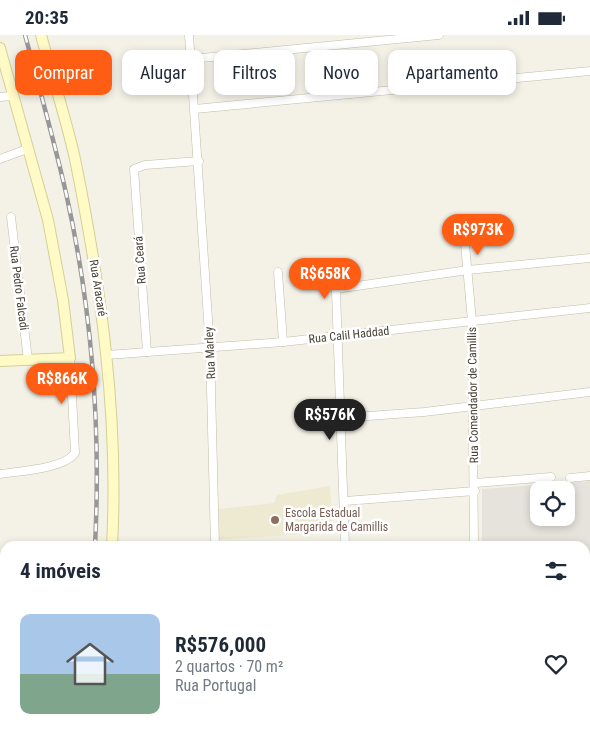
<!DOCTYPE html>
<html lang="pt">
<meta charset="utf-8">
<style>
body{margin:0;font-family:"Roboto Condensed",sans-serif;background:#f2f2f3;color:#1f2937;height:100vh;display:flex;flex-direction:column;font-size:19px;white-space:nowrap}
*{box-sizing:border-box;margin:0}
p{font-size:16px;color:#747a83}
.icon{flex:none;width:28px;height:28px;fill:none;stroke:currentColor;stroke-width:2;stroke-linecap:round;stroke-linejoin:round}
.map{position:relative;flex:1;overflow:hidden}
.panel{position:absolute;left:0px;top:506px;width:590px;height:196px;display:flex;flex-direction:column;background:#fff;border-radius:15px 15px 0 0;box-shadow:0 2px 8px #0003}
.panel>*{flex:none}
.banner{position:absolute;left:15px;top:15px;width:560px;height:45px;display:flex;gap:10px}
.buttons{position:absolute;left:530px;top:446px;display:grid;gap:10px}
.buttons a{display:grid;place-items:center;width:45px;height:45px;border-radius:10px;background:#fff;box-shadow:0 2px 8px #0003;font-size:25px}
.price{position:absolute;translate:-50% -42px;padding:0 11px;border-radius:18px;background:#ff5d13;color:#fff;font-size:16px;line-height:32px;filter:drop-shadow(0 1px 2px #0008)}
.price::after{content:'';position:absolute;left:50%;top:30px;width:15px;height:11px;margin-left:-8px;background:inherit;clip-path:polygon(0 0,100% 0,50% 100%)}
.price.current{background:#222;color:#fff}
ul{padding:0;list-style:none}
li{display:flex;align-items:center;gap:15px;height:125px;padding:0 20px}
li+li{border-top:1px solid #e0e1e3}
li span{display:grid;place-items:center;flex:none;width:140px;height:100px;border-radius:10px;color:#555}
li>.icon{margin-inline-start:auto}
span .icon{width:60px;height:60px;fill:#fffc;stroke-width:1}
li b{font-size:21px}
h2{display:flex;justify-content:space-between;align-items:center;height:60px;padding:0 20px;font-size:21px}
.pill{padding:0 18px;border-radius:10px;background:#fff;box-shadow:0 2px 8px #0003;font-size:18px;line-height:45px}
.pill.current{background:#ff5d13;color:#fff}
.status{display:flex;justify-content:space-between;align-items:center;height:35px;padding:0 25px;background:#fff;direction:ltr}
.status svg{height:14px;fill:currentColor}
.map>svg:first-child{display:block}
.industrial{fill:#e6e3dc;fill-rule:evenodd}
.education{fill:#edead1}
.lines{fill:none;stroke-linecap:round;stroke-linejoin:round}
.street-casing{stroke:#c0bca9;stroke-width:9}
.secondary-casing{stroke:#d5cf96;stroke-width:12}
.street{stroke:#fff;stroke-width:8}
.secondary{stroke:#fffac6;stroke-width:10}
.rail-casing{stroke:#979797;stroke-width:4.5}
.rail{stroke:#fff;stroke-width:2.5;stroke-dasharray:8;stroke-linecap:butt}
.education-dot{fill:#8d6e63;stroke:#fff;stroke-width:2}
.labels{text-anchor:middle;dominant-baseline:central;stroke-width:5;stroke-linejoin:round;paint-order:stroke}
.street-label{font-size:12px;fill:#474336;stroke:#fff}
.education-label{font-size:12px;fill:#785e54;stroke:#fff;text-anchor:start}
</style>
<div class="status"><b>20:35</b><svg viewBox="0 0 49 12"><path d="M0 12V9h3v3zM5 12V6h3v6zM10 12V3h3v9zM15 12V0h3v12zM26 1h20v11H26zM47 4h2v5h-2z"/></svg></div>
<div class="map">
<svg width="590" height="702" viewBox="0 0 590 702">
<rect width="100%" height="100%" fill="#f4f2e7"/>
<!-- industrial -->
<g class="industrial">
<path d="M590 446V529H585V511H482V454ZM539 455H566V482H539Z"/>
<polygon points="590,547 590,690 585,694 585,548"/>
<polygon points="481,698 580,698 574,702 481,702"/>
</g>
<!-- education -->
<polygon class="education" points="330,451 333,497 218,505 218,474 274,468 277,460"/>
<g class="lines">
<!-- street casing -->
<g class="street-casing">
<g id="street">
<polyline points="189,0 210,314 215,511"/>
<polyline points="191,24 439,0"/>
<polyline points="0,62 12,61"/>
<polyline points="195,74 590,36"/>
<polyline points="0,124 27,114"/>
<polyline points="11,182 28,325"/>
<polyline points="465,209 472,286 474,511"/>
<polyline points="335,228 345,511"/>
<polyline points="278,237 283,307"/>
<polyline points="336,254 468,235 590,223"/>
<polyline points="147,317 134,134 145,130 199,126"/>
<polyline points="107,320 283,307 590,273"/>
<polyline points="340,383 424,377 590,357"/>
<path d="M0 439C19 436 64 434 75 418L70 323"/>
<polyline points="570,443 590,441"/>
<polyline points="475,448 551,442"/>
<polyline points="345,466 475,456"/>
<polyline points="585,538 590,538"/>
<polyline points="0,570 2,568"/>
<polyline points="0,672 5,683"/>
<polyline points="0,691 5,688"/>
<polyline points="11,698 13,702"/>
<polyline points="345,698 345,702"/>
<polyline points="476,698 476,702"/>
<polyline points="214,702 214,698"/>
<polyline points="585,702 590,698"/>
</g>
</g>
<!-- secondary casing -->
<g class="secondary-casing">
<g id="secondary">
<path d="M41 0C52 41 66 83 75 124 101 252 119 381 112 511"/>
<polyline points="0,13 48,185 63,265 70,323 0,326"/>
<polyline points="90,702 90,698"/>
</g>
</g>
<!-- street -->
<use href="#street" class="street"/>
<!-- secondary -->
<use href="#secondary" class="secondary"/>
<!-- rail casing -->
<g class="rail-casing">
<g id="rail">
<path d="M25 0C39 52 54 105 66 158 92 274 101 393 95 511"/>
<polyline points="70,702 70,698"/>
<polyline points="80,702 81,698"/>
</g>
</g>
<!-- rail -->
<use href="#rail" class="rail"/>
</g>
<!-- markers -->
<circle class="education-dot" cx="275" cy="485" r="5"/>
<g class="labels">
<!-- street labels -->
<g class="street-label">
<text transform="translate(140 225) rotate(-94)">Rua Ceará</text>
<text transform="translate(19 253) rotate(83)">Rua Pedro Falcadi</text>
<text transform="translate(98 253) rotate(81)">Rua Aracaré</text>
<text transform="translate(349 300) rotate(-6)">Rua Calil Haddad</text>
<text transform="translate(210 318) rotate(-93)">Rua Marley</text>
<text transform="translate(473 360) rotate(-91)">Rua Comendador de Camillis</text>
</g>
<!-- education labels -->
<g class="education-label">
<text x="285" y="478">Escola Estadual<tspan x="285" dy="14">Margarida de Camillis</tspan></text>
</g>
</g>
</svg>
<div class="buttons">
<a><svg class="icon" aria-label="locate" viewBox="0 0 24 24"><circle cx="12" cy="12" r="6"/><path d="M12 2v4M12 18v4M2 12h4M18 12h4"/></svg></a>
</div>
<b class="price" style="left:478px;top:221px">R$973K</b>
<b class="price" style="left:325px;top:265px">R$658K</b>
<b class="price" style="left:62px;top:370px">R$866K</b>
<b class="price current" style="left:330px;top:406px">R$576K</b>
<div class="banner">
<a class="pill current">Comprar</a>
<a class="pill">Alugar</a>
<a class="pill">Filtros</a>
<a class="pill">Novo</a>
<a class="pill">Apartamento</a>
</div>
<section class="panel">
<h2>4 imóveis<svg class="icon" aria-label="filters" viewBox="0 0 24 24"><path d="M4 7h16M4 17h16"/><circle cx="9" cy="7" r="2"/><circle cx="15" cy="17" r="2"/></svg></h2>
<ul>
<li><span style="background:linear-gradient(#a9c7e8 60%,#7fa58c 0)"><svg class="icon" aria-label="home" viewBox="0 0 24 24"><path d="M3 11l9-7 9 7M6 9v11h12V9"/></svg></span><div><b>R$576,000</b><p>2 quartos · 70 m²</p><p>Rua Portugal</p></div><svg class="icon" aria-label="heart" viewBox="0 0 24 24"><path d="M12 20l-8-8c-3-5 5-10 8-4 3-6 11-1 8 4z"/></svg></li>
</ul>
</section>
</div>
